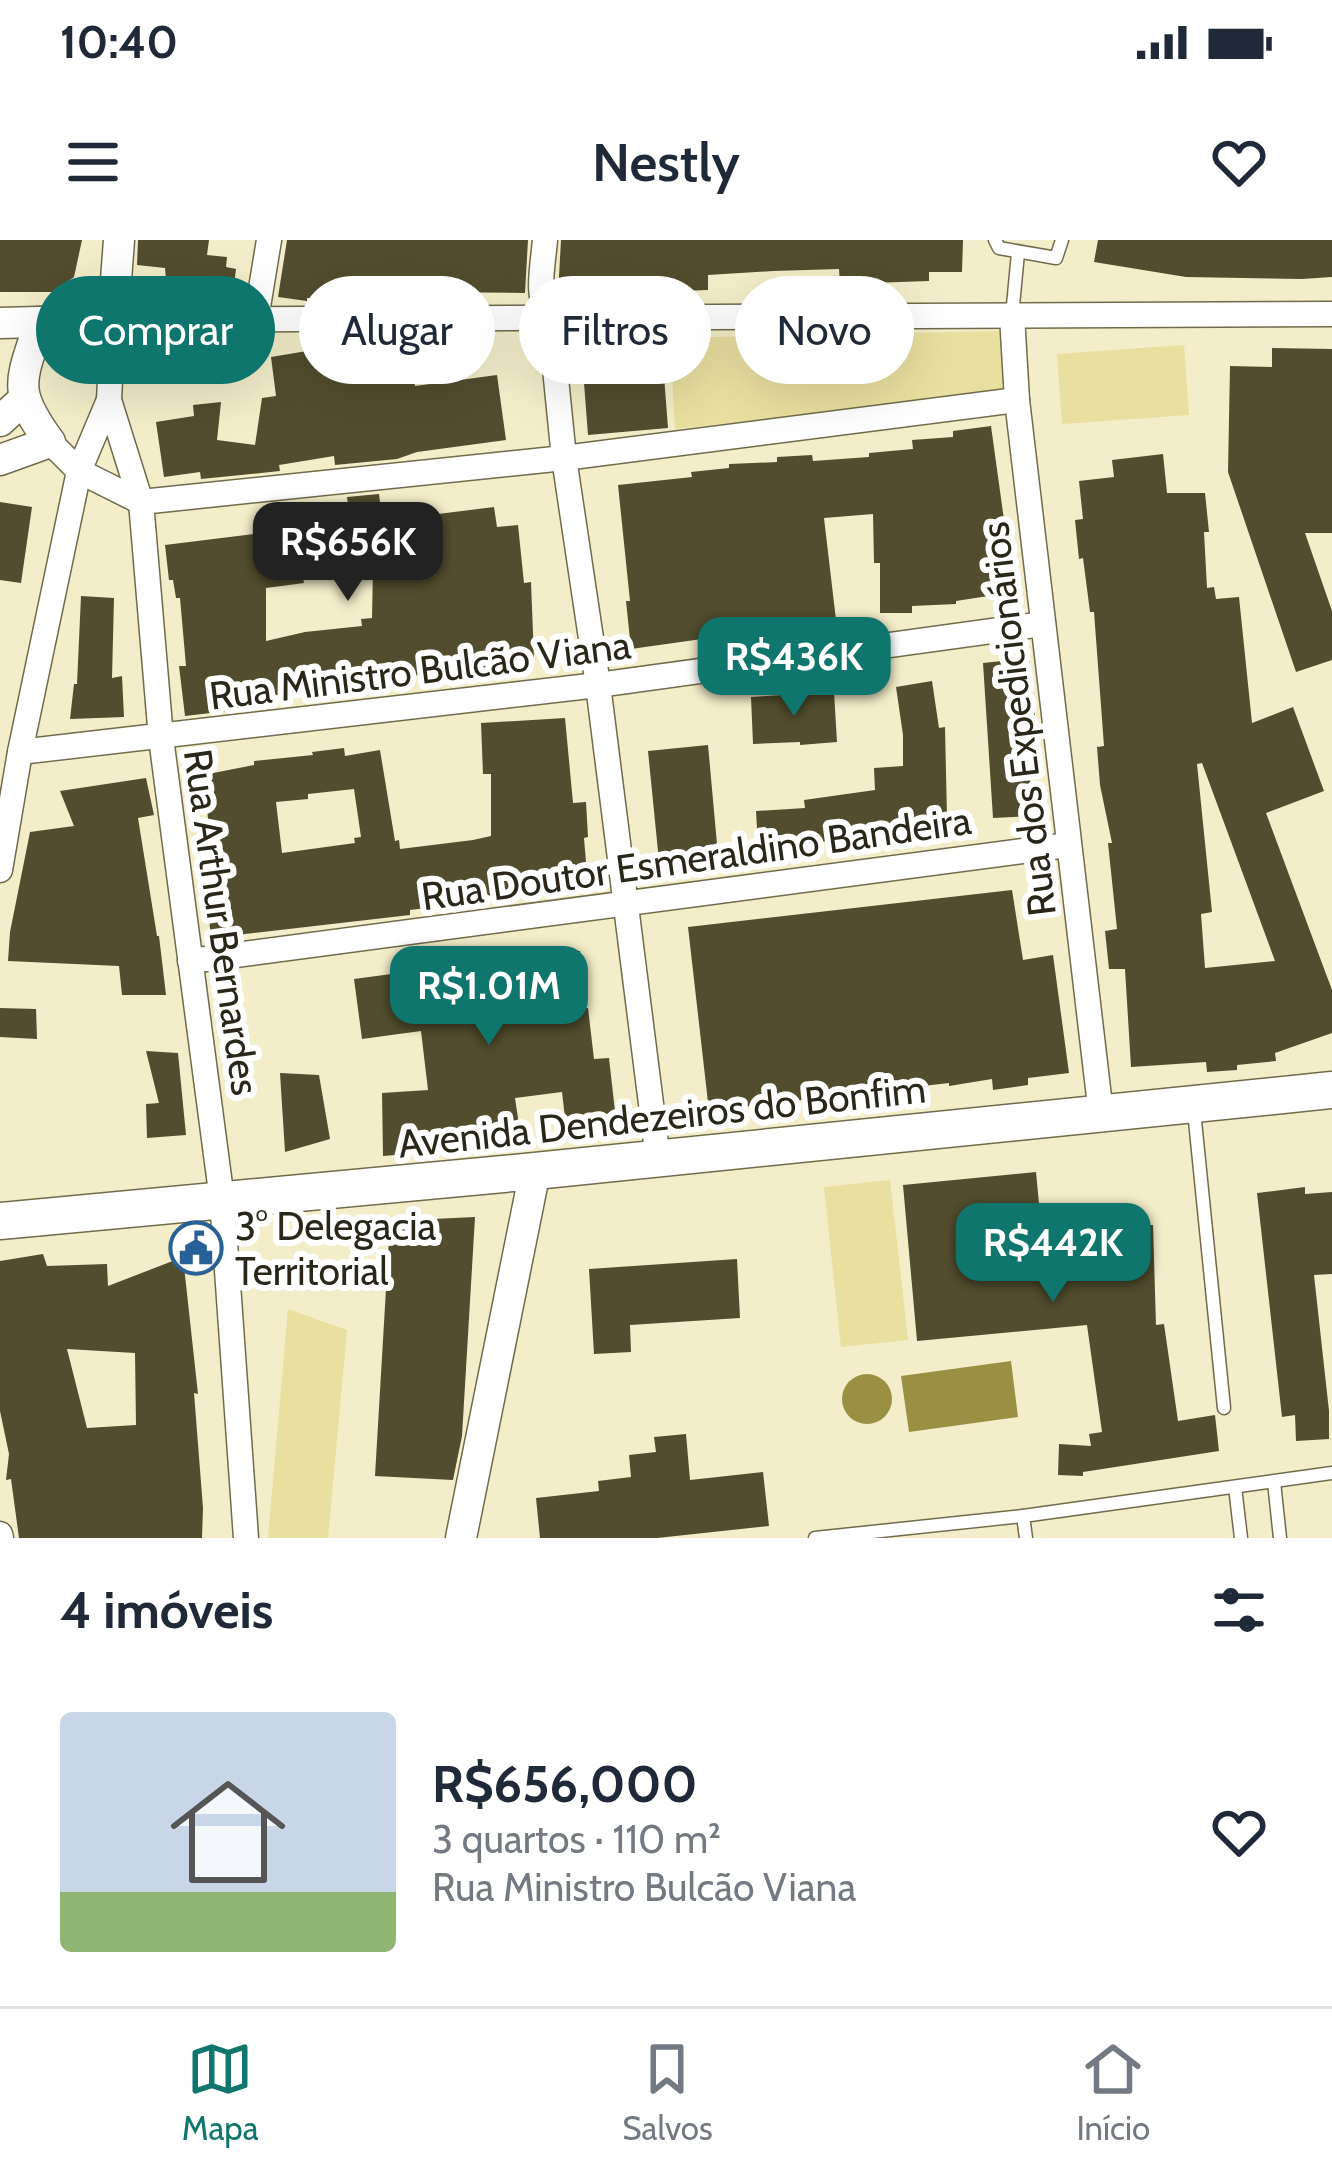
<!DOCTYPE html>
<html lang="pt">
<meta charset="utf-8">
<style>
body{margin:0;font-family:Cabin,sans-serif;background:#f2f2f3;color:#1f2937;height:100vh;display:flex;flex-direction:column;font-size:45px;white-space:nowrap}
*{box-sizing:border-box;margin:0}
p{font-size:39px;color:#747a83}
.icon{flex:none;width:66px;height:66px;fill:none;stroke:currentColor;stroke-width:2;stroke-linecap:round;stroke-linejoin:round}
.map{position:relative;height:1298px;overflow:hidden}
.side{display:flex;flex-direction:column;background:#fff;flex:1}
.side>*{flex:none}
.banner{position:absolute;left:36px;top:36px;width:1260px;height:108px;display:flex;gap:24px}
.price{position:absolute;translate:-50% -102px;padding:0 27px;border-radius:24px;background:#0f766e;color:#fff;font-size:39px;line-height:78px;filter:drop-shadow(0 3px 6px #0008)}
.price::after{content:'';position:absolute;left:50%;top:72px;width:36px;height:27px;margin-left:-18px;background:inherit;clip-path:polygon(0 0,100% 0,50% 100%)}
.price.on{background:#222;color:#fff}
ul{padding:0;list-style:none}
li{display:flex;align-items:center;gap:36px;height:300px;padding:0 60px}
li+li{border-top:3px solid #e0e1e3}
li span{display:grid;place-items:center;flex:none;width:336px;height:240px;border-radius:12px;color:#555}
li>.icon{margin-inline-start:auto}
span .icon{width:144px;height:144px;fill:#fffc;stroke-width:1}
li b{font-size:51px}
h2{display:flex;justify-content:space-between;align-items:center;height:144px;padding:0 60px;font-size:51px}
.pill{padding:0 42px;border-radius:54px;background:#fff;box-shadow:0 12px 48px #0002;font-size:42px;line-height:108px}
.pill.on{background:#0f766e;color:#fff}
.status{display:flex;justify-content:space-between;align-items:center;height:84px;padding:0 60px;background:#fff;direction:ltr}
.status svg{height:33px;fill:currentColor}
header{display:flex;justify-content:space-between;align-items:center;height:156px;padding:0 60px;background:#fff;font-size:54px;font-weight:600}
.tab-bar{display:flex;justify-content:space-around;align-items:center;height:168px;border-top:3px solid #e0e1e3;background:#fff;font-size:33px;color:#747a83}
.tab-bar a{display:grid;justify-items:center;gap:6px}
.tab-bar .on{color:#0f766e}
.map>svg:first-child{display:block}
.green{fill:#e9df9f}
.water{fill:#9b8f44}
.building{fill:#524d2e;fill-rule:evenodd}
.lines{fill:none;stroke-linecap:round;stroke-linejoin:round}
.service-casing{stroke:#706b4b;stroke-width:15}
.minor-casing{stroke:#706b4b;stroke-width:27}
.tertiary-casing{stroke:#706b4b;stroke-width:33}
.secondary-casing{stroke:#706b4b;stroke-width:39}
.service{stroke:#fff;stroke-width:12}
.minor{stroke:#fff;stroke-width:24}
.tertiary{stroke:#fff;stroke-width:30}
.secondary{stroke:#fff;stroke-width:36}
.labels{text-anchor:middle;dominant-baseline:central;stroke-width:12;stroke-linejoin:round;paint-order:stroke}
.street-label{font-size:39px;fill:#2a271a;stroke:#fff}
.poi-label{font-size:39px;fill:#2a271a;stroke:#fff;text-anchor:start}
</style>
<div class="status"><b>10:40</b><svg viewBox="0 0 49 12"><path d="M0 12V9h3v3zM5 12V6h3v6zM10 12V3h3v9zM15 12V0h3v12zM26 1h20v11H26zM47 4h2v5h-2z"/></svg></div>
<header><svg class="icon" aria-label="menu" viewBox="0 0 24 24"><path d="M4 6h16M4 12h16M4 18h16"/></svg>Nestly<svg class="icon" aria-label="heart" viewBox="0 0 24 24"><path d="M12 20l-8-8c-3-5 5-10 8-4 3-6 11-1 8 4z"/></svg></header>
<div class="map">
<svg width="1332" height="1298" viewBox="0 0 1332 1298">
<rect width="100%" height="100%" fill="#f3edc9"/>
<!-- green -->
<g class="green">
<polygon points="999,91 1006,153 675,189 670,98"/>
<polygon points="1184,105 1189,175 1062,184 1057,114"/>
<polygon points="890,940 908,1100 841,1107 824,947"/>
<polygon points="288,1069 347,1090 328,1298 268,1298"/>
</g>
<!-- water -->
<g class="water">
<polygon points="1011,1121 1018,1177 909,1192 901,1136"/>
<circle cx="867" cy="1159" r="25"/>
</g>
<!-- building -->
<g class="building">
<polygon points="0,0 82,0 74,37 52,52 0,52"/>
<polygon points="138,0 209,0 207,15 227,17 226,27 236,29 232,61 167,51 165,28 137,25"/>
<polygon points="287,0 528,0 525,53 432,52 432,58 307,58 307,61 278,57"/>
<polygon points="561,0 963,0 962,32 929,32 929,41 840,44 839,29 773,31 708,35 708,50 558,55"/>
<polygon points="1098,0 1332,0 1332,37 1302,39 1186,37 1094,22"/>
<polygon points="1272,108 1332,109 1332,293 1305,293 1332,371 1332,420 1296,432 1228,232 1230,126 1272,127"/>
<polygon points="313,110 364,111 364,141 413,136 415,146 497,135 506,200 417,212 397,219 335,225 334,216 279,225 280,231 201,239 200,232 164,237 156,182 194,176 193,165 221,162 217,200 255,205 262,158 276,156 271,117"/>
<polygon points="662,110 668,188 588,195 582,117"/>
<polygon points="991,186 1014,352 956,361 956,364 912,366 912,373 880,373 880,323 874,323 873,274 824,278 836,380 631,409 626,361 630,361 618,245 692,237 691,232 729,228 729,224 777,222 777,217 812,215 813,221 869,217 869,213 913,209 912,200 953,197 953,191"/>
<path d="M1163 214 1167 253H1205L1209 292H1204L1207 348 1214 347 1216 359 1239 357 1252 483 1293 467 1324 551 1266 573 1332 750V793L1275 813 1276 821 1237 825V830L1207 832 1206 822 1131 827 1125 729H1109L1105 691 1117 689 1108 603H1112L1100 545 1097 507 1104 506 1094 372H1090L1083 318 1079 319 1075 280 1083 279 1079 241 1114 237 1112 220ZM1202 523 1275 721 1205 728 1201 674 1212 672 1197 524Z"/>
<path d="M379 254 382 278 414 275V277L494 267 497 287 518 285 524 343 531 342 534 419 485 423 486 430 371 439 370 432 312 441 313 449 271 456 272 466 185 476 179 426H186L180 358H176L173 340H169L165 305 304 288 303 286 350 279 347 257ZM373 328 372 378 361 379 362 386 305 392 266 401V348L304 343 303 338Z"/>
<polygon points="0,262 32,267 21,343 0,340"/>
<polygon points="81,356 114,358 112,438 122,436 124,477 70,479 74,444 77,444"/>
<polygon points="1029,418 1036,486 1027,486 1032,576 993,578 983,423"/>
<polygon points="932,441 939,488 945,487 947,578 901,579 902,597 855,600 855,596 810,604 758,606 756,571 805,568 804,560 875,550 874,528 903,526 903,495 896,447"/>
<polygon points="834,452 837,502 800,505 800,502 753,504 751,457"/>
<path d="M565 478 573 563 586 562 588 597 584 598 588 646 474 657 475 662 410 670V675L211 698 205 640 215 639 203 535 254 525V521L313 515 312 512 344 508 345 516 380 510 395 601 399 600 400 609 473 600 491 596V534H483L481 483ZM354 549 361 597 354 598 355 603 282 613 276 562 308 559V554Z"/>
<polygon points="708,505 718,615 659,621 648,511"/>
<polygon points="146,538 154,575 138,578 157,696 159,696 166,755 122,755 119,726 8,721 10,692 30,592 74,586 60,551"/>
<polygon points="1012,650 1023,720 1053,715 1069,833 1028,838 1028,845 993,850 992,839 949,846 949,843 709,871 688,687"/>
<polygon points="519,710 580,711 579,769 588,768 594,819 609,818 617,889 567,895 562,852 515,858 520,892 417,900 418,913 383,916 382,853 428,850 421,791 362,799 354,739 436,728 437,733 518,724"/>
<polygon points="0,768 36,769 37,799 0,797"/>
<polygon points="146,811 178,813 186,895 147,898 146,864 159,863"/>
<polygon points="280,833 319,835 330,899 285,912"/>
<polygon points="1036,932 1041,985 1153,985 1156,1085 1164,1084 1178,1181 1215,1175 1219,1211 1083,1232 1083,1236 1058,1235 1059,1204 1091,1206 1089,1194 1102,1192 1087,1085 917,1101 903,945"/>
<polygon points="1305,947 1305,954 1332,952 1332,1034 1314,1035 1329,1171 1329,1199 1296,1201 1295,1175 1282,1177 1257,953"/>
<polygon points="475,977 462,1196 453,1240 375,1236 390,981"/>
<path d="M43 1014 47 1026 107 1024 108 1046 183 1017 198 1154 194 1153 203 1268 202 1298H19L11 1239 6 1240 9 1214 0 1171V1021ZM67 1109 135 1113 136 1185 87 1188Z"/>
<polygon points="737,1019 740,1078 630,1085 631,1112 594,1114 589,1029"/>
<polygon points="686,1194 690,1240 763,1232 769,1286 657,1298 540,1298 536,1258 599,1251 598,1241 631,1237 629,1215 656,1212 654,1197"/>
</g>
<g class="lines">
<!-- service casing -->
<g class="service-casing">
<g id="service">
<polyline points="995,0 999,8 1056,18 1062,0"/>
<polyline points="1012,76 1018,13"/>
<polyline points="1194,871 1224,1168"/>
<polyline points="1274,1242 1280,1298"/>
<polyline points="1235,1247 1241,1298"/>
<polyline points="1023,1276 1026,1298"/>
<polyline points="815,1298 1023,1276 1332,1233"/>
</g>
</g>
<!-- minor casing -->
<g class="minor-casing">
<g id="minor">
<path d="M545 0C543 26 535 57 550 79L564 218 598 445 658 919"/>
<polyline points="1012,76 1017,160 1101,874"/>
<polyline points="256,79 269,0"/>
<polyline points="109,160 79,231 141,262 564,218 1017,160"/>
<polyline points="20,512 598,445 1043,384"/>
<polyline points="0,630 20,512 79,231 50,202"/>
<polyline points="190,721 1068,605"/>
<polyline points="0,1294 1,1298"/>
<polyline points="246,1298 222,960 161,498 141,262 109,160 113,80 1332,74"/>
</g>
</g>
<!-- tertiary casing -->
<g class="tertiary-casing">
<g id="tertiary">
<polyline points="0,83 113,80 119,0"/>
<polyline points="0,181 24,159"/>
<path d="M0 220 50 202C11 149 21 141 40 82"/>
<polyline points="461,1298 535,931"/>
</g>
</g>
<!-- secondary casing -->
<g class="secondary-casing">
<polyline id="secondary" points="0,981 535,931 1332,850"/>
</g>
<!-- service -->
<use href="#service" class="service"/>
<!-- minor -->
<use href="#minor" class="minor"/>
<!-- tertiary -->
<use href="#tertiary" class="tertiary"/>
<!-- secondary -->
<use href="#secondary" class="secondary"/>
</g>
<!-- icons -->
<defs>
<g id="civic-ring" transform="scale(2.7)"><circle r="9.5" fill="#fff" stroke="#276198" stroke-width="1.5"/><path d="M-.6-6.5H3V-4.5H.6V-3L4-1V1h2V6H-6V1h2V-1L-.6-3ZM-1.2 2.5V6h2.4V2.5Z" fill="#276198"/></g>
</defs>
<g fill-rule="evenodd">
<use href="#civic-ring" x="196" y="1008"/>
</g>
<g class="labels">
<!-- street labels -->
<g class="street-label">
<text transform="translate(420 430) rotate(-7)">Rua Ministro Bulcão Viana</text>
<text transform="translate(1018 479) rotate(-97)">Rua dos Expedicionários</text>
<text transform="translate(696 618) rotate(-8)">Rua Doutor Esmeraldino Bandeira</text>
<text transform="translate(222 682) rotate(82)">Rua Arthur Bernardes</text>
<text transform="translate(662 876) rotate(-6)">Avenida Dendezeiros do Bonfim</text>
</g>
<!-- poi labels -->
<g class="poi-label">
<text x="235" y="986">3° Delegacia<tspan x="235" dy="45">Territorial</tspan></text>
</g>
</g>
</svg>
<b class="price on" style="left:348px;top:364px">R$656K</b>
<b class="price" style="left:794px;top:479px">R$436K</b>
<b class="price" style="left:489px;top:808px">R$1.01M</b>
<b class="price" style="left:1053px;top:1065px">R$442K</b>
<div class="banner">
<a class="pill on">Comprar</a>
<a class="pill">Alugar</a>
<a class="pill">Filtros</a>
<a class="pill">Novo</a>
</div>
</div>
<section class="side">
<h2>4 imóveis<svg class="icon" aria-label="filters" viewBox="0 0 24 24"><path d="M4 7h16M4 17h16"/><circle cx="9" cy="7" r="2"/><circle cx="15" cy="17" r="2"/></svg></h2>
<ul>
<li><span style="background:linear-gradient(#c9d6e8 75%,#8fb573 0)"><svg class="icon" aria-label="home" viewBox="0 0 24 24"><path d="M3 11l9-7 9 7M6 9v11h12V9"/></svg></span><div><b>R$656,000</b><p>3 quartos · 110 m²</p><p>Rua Ministro Bulcão Viana</p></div><svg class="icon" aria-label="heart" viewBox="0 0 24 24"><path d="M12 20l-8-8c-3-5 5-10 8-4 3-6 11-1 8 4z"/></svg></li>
</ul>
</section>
<nav class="tab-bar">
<a class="on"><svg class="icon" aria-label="map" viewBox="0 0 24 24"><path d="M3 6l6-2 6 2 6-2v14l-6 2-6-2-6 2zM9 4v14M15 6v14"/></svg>Mapa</a>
<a><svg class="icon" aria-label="saved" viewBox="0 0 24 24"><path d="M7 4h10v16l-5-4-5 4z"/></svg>Salvos</a>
<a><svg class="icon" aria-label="home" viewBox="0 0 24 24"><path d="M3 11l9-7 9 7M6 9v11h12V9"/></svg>Início</a>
</nav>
